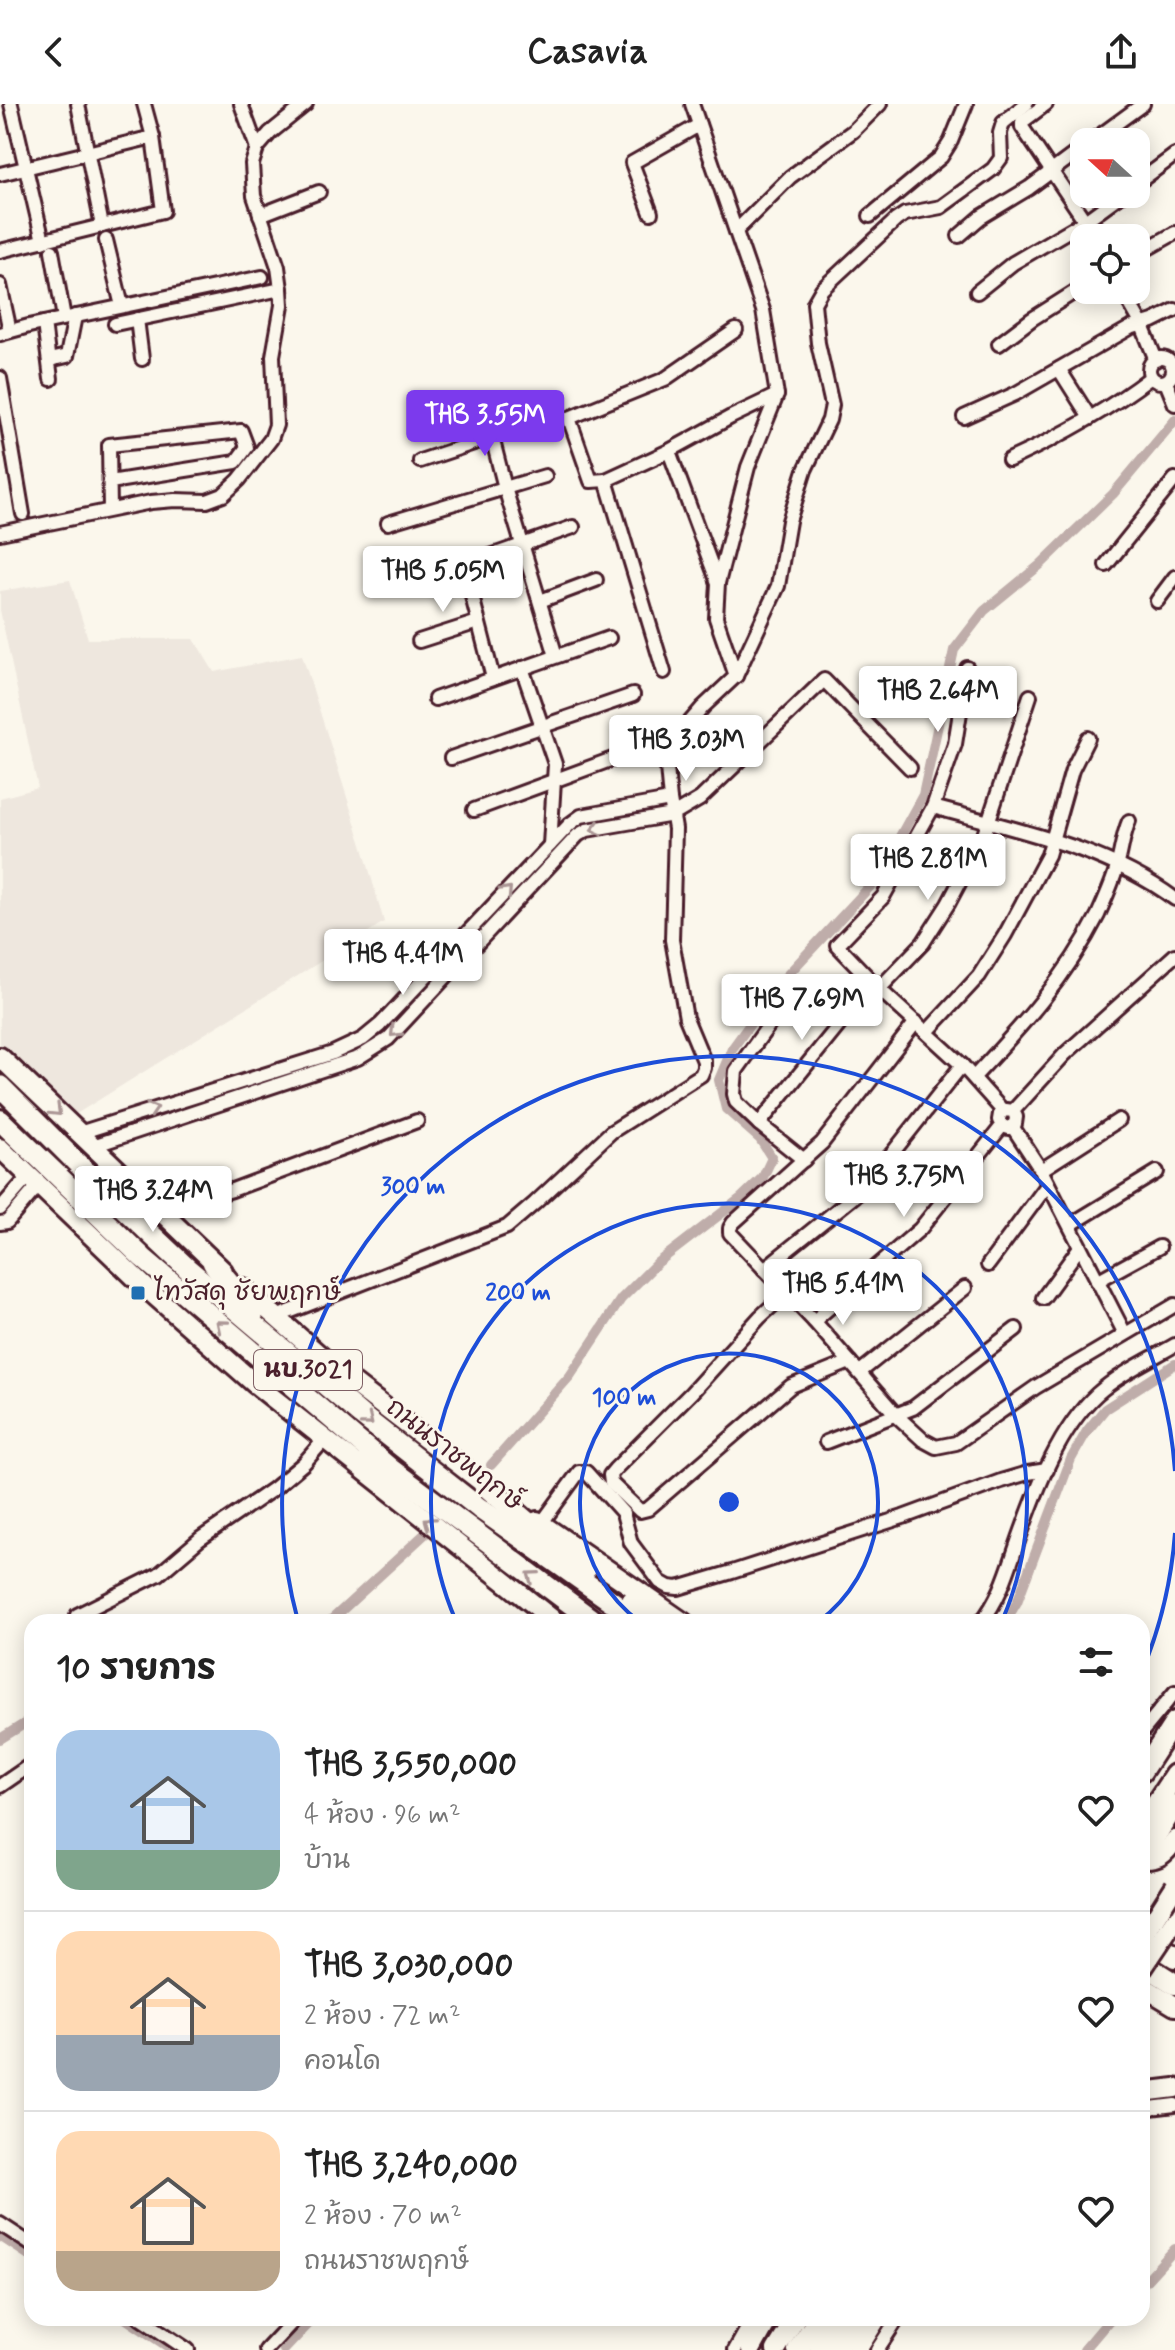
<!DOCTYPE html>
<html lang="th">
<meta charset="utf-8">
<style>
body{margin:0;font-family:Mynerve,"Playpen Sans Thai",sans-serif;background:#f2f2f2;color:#222;height:100vh;display:flex;flex-direction:column;font-size:30px;white-space:nowrap}
*{box-sizing:border-box;margin:0}
p{font-size:26px;color:#767676}
.icon{flex:none;width:44px;height:44px;fill:none;stroke:currentColor;stroke-width:2;stroke-linecap:round;stroke-linejoin:round}
.map{position:relative;flex:1;overflow:hidden}
.details{position:absolute;left:24px;top:1510px;width:1126px;height:712px;display:flex;flex-direction:column;background:#fff;border-radius:24px;box-shadow:0 4px 20px #0003}
.details>*{flex:none}
.needle{width:52px;rotate:291deg}
.buttons{position:absolute;left:1070px;top:24px;display:grid;gap:16px}
.buttons a{display:grid;place-items:center;width:80px;height:80px;border-radius:16px;background:#fff;box-shadow:0 4px 20px #0003;font-size:40px}
.price{position:absolute;translate:-50% -68px;padding:0 18px;border-radius:8px;background:#fff;color:#222;font-size:26px;line-height:52px;filter:drop-shadow(0 2px 4px #0008)}
.price::after{content:'';position:absolute;left:50%;top:48px;width:24px;height:18px;margin-left:-12px;background:inherit;clip-path:polygon(0 0,100% 0,50% 100%)}
.price.selected{background:#7c3aed;color:#fff}
ul{padding:0;list-style:none}
li{display:flex;align-items:center;gap:24px;height:200px;padding:0 32px}
li+li{border-top:2px solid #e0e0e0}
li span{display:grid;place-items:center;flex:none;width:224px;height:160px;border-radius:24px;color:#555}
li>.icon{margin-inline-start:auto}
span .icon{width:96px;height:96px;fill:#fffc;stroke-width:1}
li b{font-size:34px}
h2{display:flex;justify-content:space-between;align-items:center;height:96px;padding:0 32px;font-size:34px}
header{display:flex;justify-content:space-between;align-items:center;height:104px;padding:0 32px;background:#fff;font-size:36px;font-weight:700}
.map>svg:first-child{display:block}
.built{fill:#eee7de}
.lines{fill:none;stroke-linecap:round;stroke-linejoin:round}
.canal{stroke:#bfadaa;stroke-width:10}
.street-casing{stroke:#4a1f2b;stroke-width:18}
.secondary-casing{stroke:#4a1f2b;stroke-width:24}
.primary-casing{stroke:#4a1f2b;stroke-width:26}
.street{stroke:#fbf7ec;stroke-width:12}
.secondary{stroke:#fbf7ec;stroke-width:18}
.primary{stroke:#fbf7ec;stroke-width:20}
.secondary-bridge-casing{stroke:#4a1f2b;stroke-width:24;stroke-linecap:butt}
.secondary-bridge{stroke:#fbf7ec;stroke-width:18}
.oneway{stroke:#ab9695}
.ring{fill:none;stroke:#1d4ed8;stroke-width:4}
.poi-dot{fill:#1f6fb2;stroke:#fbf7ec;stroke-width:3}
.labels{text-anchor:middle;dominant-baseline:central;stroke-width:6;stroke-linejoin:round;paint-order:stroke}
.shield{fill:#fbf7ec;stroke:#7f6065;stroke-width:2}
.shield-label{font-size:24px;font-weight:bold;fill:#4a1f2b}
.poi-label{font-size:26px;fill:#4a1f2b;stroke:#fbf7ec;text-anchor:start}
.street-label{font-size:26px;fill:#4a1f2b;stroke:#fbf7ec}
.centre{fill:#1d4ed8;stroke:#fbf7ec;stroke-width:4}
.ring-label{font-size:24px;text-anchor:middle;font-weight:bold;fill:#1d4ed8;stroke:#fbf7ec;stroke-width:6;stroke-linejoin:round;paint-order:stroke}
</style>
<header><svg class="icon" aria-label="back" viewBox="0 0 24 24"><path d="M15 5l-7 7 7 7"/></svg>Casavia<svg class="icon" aria-label="share" viewBox="0 0 24 24"><path d="M12 15V3M7 8l5-5 5 5M5 13v7h14v-7"/></svg></header>
<div class="map">
<svg width="1175" height="2246" viewBox="0 0 1175 2246">
<rect width="100%" height="100%" fill="#fbf7ec"/>
<filter id="ink" filterUnits="userSpaceOnUse"><feTurbulence type="fractalNoise" baseFrequency=".0125" numOctaves="2"/><feDisplacementMap in="SourceGraphic" scale="16" xChannelSelector="R" yChannelSelector="G"/><feConvolveMatrix kernelMatrix="1 2 1 2 8 2 1 2 1" color-interpolation-filters="sRGB"/></filter>
<g filter="url(#ink)">
<!-- built -->
<polygon class="built" points="70,476 88,535 194,535 214,568 302,551 363,744 384,818 73,1012 0,943 0,694 38,684 0,506 0,487"/>
<g class="lines">
<!-- canal -->
<g class="canal">
<polyline points="491,1361 570,1272 621,1195 657,1159 740,1095 763,1073 772,1054 760,1035 726,1005 719,976 732,945 779,880 876,776 923,691 954,546 984,507 1040,461 1113,390 1175,316"/>
<polyline points="329,1518 426,1429"/>
<polyline points="1005,1518 1017,1498 1071,1355 1087,1327 1105,1305 1175,1260"/>
<polyline points="0,1635 32,1615"/>
<polyline points="0,2132 32,2153"/>
<polyline points="1142,2181 1175,2145"/>
<polyline points="125,2214 173,2246"/>
<polyline points="284,2246 314,2214"/>
<polyline points="1084,2246 1111,2214"/>
</g>
<!-- street casing -->
<g class="street-casing">
<g id="street">
<polyline points="11,0 43,137"/>
<polyline points="78,0 102,122"/>
<polyline points="241,0 257,44"/>
<polyline points="692,0 763,206 777,291 748,363 718,479 716,514 736,572"/>
<polyline points="1046,0 1022,18 1022,23 1085,117 1094,134"/>
<polyline points="1091,38 1143,0"/>
<polyline points="0,70 153,33"/>
<polyline points="1136,80 1175,51"/>
<polyline points="651,109 632,59 699,21"/>
<polyline points="260,111 319,88"/>
<polyline points="870,112 941,53 951,37 966,0"/>
<polyline points="736,127 790,73 853,27 880,0"/>
<polyline points="959,132 981,113 1029,84 1084,43"/>
<polyline points="106,136 122,202"/>
<polyline points="0,147 163,107 153,33 144,0"/>
<polyline points="52,147 64,214"/>
<polyline points="1136,151 1175,129"/>
<polyline points="0,181 10,227"/>
<polyline points="1122,186 1141,219 1156,256"/>
<polyline points="977,188 1013,159 1085,117 1122,90"/>
<polyline points="137,215 142,255"/>
<polyline points="44,219 51,275"/>
<polyline points="115,220 281,185"/>
<polyline points="0,230 29,222 262,173"/>
<polyline points="999,240 1032,215 1084,182"/>
<circle cx="1161" cy="266" r="12"/>
<polyline points="49,256 67,252 75,212"/>
<polyline points="1059,265 1090,314"/>
<polyline points="0,274 23,410"/>
<polyline points="1166,278 1175,300"/>
<polyline points="964,313 1015,290 1130,224 1153,217 1175,206"/>
<polyline points="492,333 505,384 556,552"/>
<polyline points="669,347 718,479"/>
<path d="M1009 356C1059 333 1107 307 1151 273"/>
<polyline points="420,357 540,317"/>
<polyline points="606,376 591,377 569,314 665,275 736,226"/>
<polyline points="110,378 236,358 247,343 241,327 109,341 110,406"/>
<polyline points="388,419 545,372"/>
<polyline points="0,429 151,398 175,396 207,397 223,391 239,376 271,335 276,321 273,252 282,201 281,185 278,163 254,92 252,60 257,44 270,29 306,0"/>
<polyline points="464,461 493,574"/>
<polyline points="1106,461 1175,375"/>
<polyline points="405,482 573,423"/>
<polyline points="540,497 596,476"/>
<polyline points="1157,497 1175,473"/>
<polyline points="419,537 478,518"/>
<polyline points="522,564 555,660 550,741"/>
<polyline points="967,564 955,640 933,703 883,793 837,841 879,885 962,961 1003,1007"/>
<polyline points="664,568 606,376 669,347 731,313 777,291"/>
<polyline points="435,595 609,534"/>
<polyline points="451,654 633,591"/>
<path d="M933 703C1016 726 1105 743 1175 795"/>
<polyline points="474,706 640,645"/>
<polyline points="879,885 923,839 948,800 983,734 1030,592"/>
<polyline points="784,900 736,967 734,990 736,998 759,1020 804,1056"/>
<polyline points="916,918 822,1039 733,1119 730,1124 730,1129 814,1217 897,1312 923,1336 936,1343 956,1339 1036,1283 1175,1201"/>
<polyline points="927,928 979,872 1005,831 1048,751 1072,666 1088,634"/>
<path d="M974 973C1022 922 1066 874 1098 811 1105 795 1114 776 1118 759 1122 744 1123 731 1129 717"/>
<polyline points="1013,1007 1016,1013 1015,1020 1009,1024 1002,1022 999,1016 1000,1010 1006,1006 1013,1007 1065,950 1175,851"/>
<polyline points="759,1020 873,879"/>
<polyline points="1012,1022 1041,1066 1125,1230"/>
<polyline points="79,1029 333,949 363,935 380,921 570,720 581,712 670,696"/>
<polyline points="93,1042 358,954 388,935 578,731 587,726 673,711 700,695 824,576 910,664"/>
<polyline points="1041,1066 1119,1016"/>
<polyline points="0,1105 29,1072"/>
<polyline points="160,1107 232,1086 417,1017"/>
<polyline points="0,1119 7,1118 38,1082"/>
<polyline points="1070,1121 1157,1068"/>
<polyline points="988,1161 1048,1080"/>
<polyline points="764,1165 857,1090 894,1047 962,961"/>
<polyline points="1097,1177 1159,1143"/>
<polyline points="786,1189 760,1213 691,1289 615,1365 610,1371 611,1379 640,1407 648,1405 791,1282 850,1258"/>
<polyline points="1043,1194 1080,1143"/>
<polyline points="276,1213 507,1123 535,1099 611,1028 701,971 704,964 704,957 686,914 672,836 675,725 670,696 667,663 678,632 703,603 736,572 778,482 789,417 805,366 829,316 832,301 818,239 814,199 822,185 896,116 905,110 941,103 993,65 1001,54 1000,29 1003,19 1026,0"/>
<polyline points="814,1217 920,1125 1002,1022"/>
<polyline points="860,1268 965,1184"/>
<polyline points="826,1338 913,1304 1016,1225"/>
<polyline points="541,1420 579,1368 586,1368 623,1409 631,1439 660,1478 669,1483 678,1484 732,1468 903,1413 1001,1377 1028,1369 1047,1366"/>
<polyline points="77,1511 159,1470 200,1435 273,1385 304,1359 324,1336"/>
<path d="M981 1518C1002 1493 1010 1459 1021 1429 1038 1382 1059 1325 1097 1290 1119 1270 1149 1256 1175 1241"/>
<polyline points="1142,1628 1175,1588"/>
<polyline points="0,1682 32,1660"/>
<polyline points="1142,2005 1175,2001"/>
<polyline points="0,2120 32,2141"/>
<polyline points="140,2214 188,2246"/>
<polyline points="266,2246 296,2214"/>
<polyline points="735,2246 753,2214"/>
<polyline points="877,2246 898,2214"/>
</g>
</g>
<!-- secondary casing -->
<g class="secondary-casing">
<g id="secondary">
<polyline points="0,953 223,1167"/>
<polyline points="0,1044 145,1183 254,1279 556,1518"/>
<polyline points="243,1184 340,1269 496,1389"/>
<polyline points="537,1417 683,1518"/>
<polyline points="1142,1668 1175,1617"/>
<path d="M1142 1755C1159 1756 1165 1750 1175 1736"/>
<polyline points="1142,1882 1175,1902"/>
<polyline points="1142,1988 1175,1984"/>
<polyline points="751,2246 769,2214"/>
<polyline points="776,2246 796,2214"/>
<polyline points="837,2246 857,2214"/>
<polyline points="857,2246 877,2214"/>
</g>
</g>
<!-- primary casing -->
<g class="primary-casing">
<g id="primary">
<polyline points="0,982 102,1084 189,1166 361,1311 479,1404 641,1518"/>
<polyline points="0,1016 143,1154 392,1366 595,1518"/>
<polyline points="213,1159 254,1208"/>
<polyline points="360,1361 394,1376"/>
<polyline points="484,1381 553,1440 587,1464"/>
<polyline points="632,1497 663,1518"/>
<polyline points="1142,1721 1175,1671"/>
<polyline points="1142,1752 1175,1701"/>
<polyline points="1142,1832 1175,1853"/>
<polyline points="1142,1859 1175,1880"/>
<polyline points="798,2246 819,2214"/>
<polyline points="820,2246 840,2214"/>
</g>
</g>
<!-- street -->
<use href="#street" class="street"/>
<!-- secondary -->
<use href="#secondary" class="secondary"/>
<!-- primary -->
<use href="#primary" class="primary"/>
<!-- secondary-bridge casing -->
<g class="secondary-bridge-casing">
<g id="secondary-bridge">
<polyline points="1142,1834 1175,1782"/>
<polyline points="1142,1865 1175,1816"/>
</g>
</g>
<!-- secondary-bridge -->
<use href="#secondary-bridge" class="secondary-bridge"/>
</g>
<!-- one-way arrows -->
<defs><path id="oneway-chevron" d="M-2-3.5L2.5 0L-2 3.5" fill="none" stroke-width="1.6" stroke-linecap="round" stroke-linejoin="round" transform="scale(2)"/></defs>
<g class="oneway">
<use href="#oneway-chevron" transform="translate(596 725) rotate(166)"/>
<use href="#oneway-chevron" transform="translate(507 787) rotate(-47)"/>
<use href="#oneway-chevron" transform="translate(395 928) rotate(135)"/>
<use href="#oneway-chevron" transform="translate(153 1005) rotate(-18)"/>
<use href="#oneway-chevron" transform="translate(56 1007) rotate(44)"/>
<use href="#oneway-chevron" transform="translate(221 1221) rotate(-140)"/>
<use href="#oneway-chevron" transform="translate(368 1317) rotate(39)"/>
<use href="#oneway-chevron" transform="translate(429 1418) rotate(-143)"/>
<use href="#oneway-chevron" transform="translate(532 1472) rotate(-144)"/>
</g>
</g>
<!-- distance rings -->
<g class="ring">
<path d="M640 1518A149 149 0 1 1 818 1518"/>
<path d="M456 1517A298 298 0 1 1 1002 1517"/>
<path d="M1175 1429A447 447 0 0 1 1143 1565M298 1517A447 447 0 1 1 1175 1367"/>
</g>
<!-- markers -->
<rect class="poi-dot" x="130" y="1181" width="16" height="16" rx="4"/>
<g class="labels">
<!-- shield labels -->
<rect class="shield" x="254" y="1246" width="108" height="40" rx="6"/>
<g class="shield-label">
<text x="308" y="1266">นบ.3021</text>
</g>
<!-- poi labels -->
<g class="poi-label">
<text x="154" y="1189">ไทวัสดุ ชัยพฤกษ์</text>
</g>
<!-- street labels -->
<g class="street-label">
<text transform="translate(454 1351) rotate(38)">ถนนราชพฤกษ์</text>
</g>
</g>
<circle cx="729" cy="1398" r="12" class="centre"/>
<g class="ring-label">
<text x="413" y="1090">300 m</text>
<text x="518" y="1196">200 m</text>
<text x="624" y="1301">100 m</text>
</g>
</svg>
<div class="buttons">
<a><svg class="needle" viewBox="-14 -14 28 28"><path d="M0-13l5 13h-10z" fill="#e53935"/><path d="M0 13l5-13h-10z" fill="#767676"/></svg></a>
<a><svg class="icon" aria-label="locate" viewBox="0 0 24 24"><circle cx="12" cy="12" r="6"/><path d="M12 2v4M12 18v4M2 12h4M18 12h4"/></svg></a>
</div>
<b class="price selected" style="left:485px;top:354px">THB 3.55M</b>
<b class="price" style="left:443px;top:510px">THB 5.05M</b>
<b class="price" style="left:938px;top:630px">THB 2.64M</b>
<b class="price" style="left:686px;top:679px">THB 3.03M</b>
<b class="price" style="left:928px;top:798px">THB 2.81M</b>
<b class="price" style="left:403px;top:893px">THB 4.41M</b>
<b class="price" style="left:802px;top:938px">THB 7.69M</b>
<b class="price" style="left:904px;top:1115px">THB 3.75M</b>
<b class="price" style="left:153px;top:1130px">THB 3.24M</b>
<b class="price" style="left:843px;top:1223px">THB 5.41M</b>
<section class="details">
<h2>10 รายการ<svg class="icon" aria-label="filters" viewBox="0 0 24 24"><path d="M4 7h16M4 17h16"/><circle cx="9" cy="7" r="2"/><circle cx="15" cy="17" r="2"/></svg></h2>
<ul>
<li><span style="background:linear-gradient(#a9c7e8 75%,#7fa58c 0)"><svg class="icon" aria-label="home" viewBox="0 0 24 24"><path d="M3 11l9-7 9 7M6 9v11h12V9"/></svg></span><div><b>THB 3,550,000</b><p>4 ห้อง · 96 m²</p><p>บ้าน</p></div><svg class="icon" aria-label="heart" viewBox="0 0 24 24"><path d="M12 20l-8-8c-3-5 5-10 8-4 3-6 11-1 8 4z"/></svg></li>
<li><span style="background:linear-gradient(#ffd9b3 65%,#9aa5b1 0)"><svg class="icon" aria-label="home" viewBox="0 0 24 24"><path d="M3 11l9-7 9 7M6 9v11h12V9"/></svg></span><div><b>THB 3,030,000</b><p>2 ห้อง · 72 m²</p><p>คอนโด</p></div><svg class="icon" aria-label="heart" viewBox="0 0 24 24"><path d="M12 20l-8-8c-3-5 5-10 8-4 3-6 11-1 8 4z"/></svg></li>
<li><span style="background:linear-gradient(#ffd9b3 75%,#b9a48a 0)"><svg class="icon" aria-label="home" viewBox="0 0 24 24"><path d="M3 11l9-7 9 7M6 9v11h12V9"/></svg></span><div><b>THB 3,240,000</b><p>2 ห้อง · 70 m²</p><p>ถนนราชพฤกษ์</p></div><svg class="icon" aria-label="heart" viewBox="0 0 24 24"><path d="M12 20l-8-8c-3-5 5-10 8-4 3-6 11-1 8 4z"/></svg></li>
</ul>
</section>
</div>
